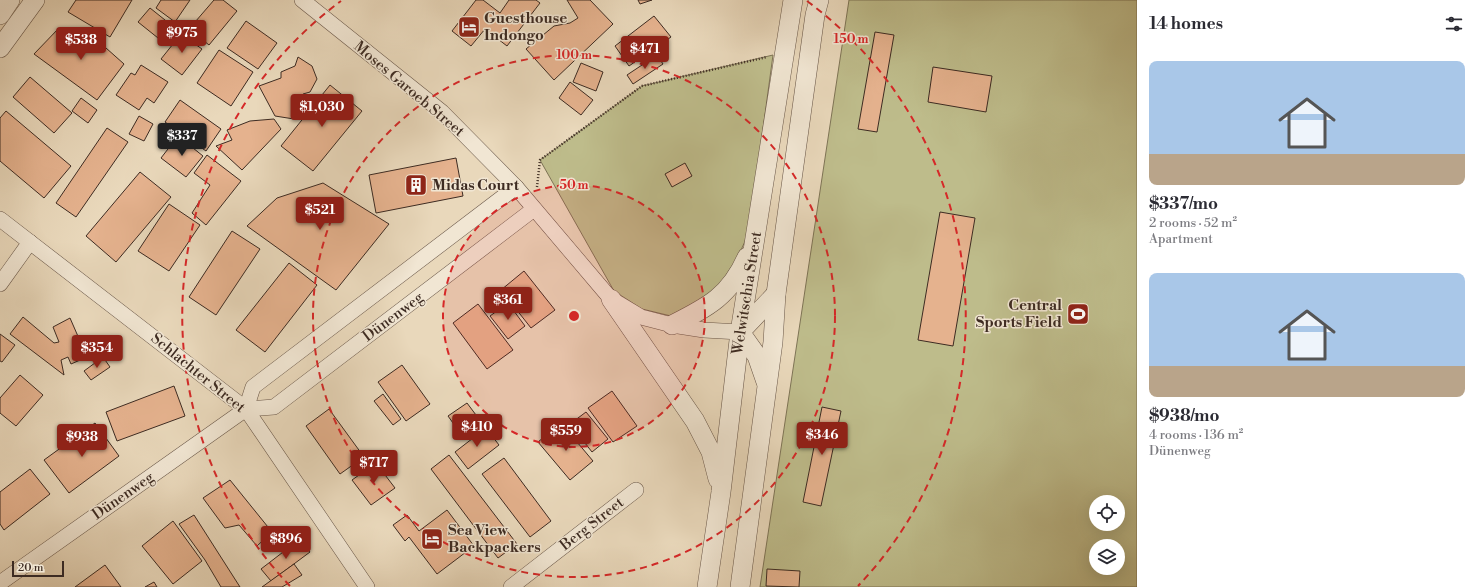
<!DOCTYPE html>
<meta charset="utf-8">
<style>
body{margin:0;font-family:"Libre Bodoni",serif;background:#f7f7f7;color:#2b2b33;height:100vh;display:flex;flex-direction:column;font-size:15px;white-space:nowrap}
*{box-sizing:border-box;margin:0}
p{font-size:13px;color:#7c7c81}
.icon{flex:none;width:22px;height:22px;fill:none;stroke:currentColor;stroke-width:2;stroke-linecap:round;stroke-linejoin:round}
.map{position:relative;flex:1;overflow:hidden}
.side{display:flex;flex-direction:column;background:#fff;width:340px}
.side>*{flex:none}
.buttons{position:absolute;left:1089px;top:495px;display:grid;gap:8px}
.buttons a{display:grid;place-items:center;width:36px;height:36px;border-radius:50%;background:#fff;box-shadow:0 4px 16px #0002;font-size:20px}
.scale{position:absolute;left:12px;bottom:10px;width:52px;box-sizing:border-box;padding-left:4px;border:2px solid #3d2b22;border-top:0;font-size:11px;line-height:14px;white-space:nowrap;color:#3d2b22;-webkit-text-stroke:3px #f1e6d3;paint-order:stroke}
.price{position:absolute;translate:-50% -34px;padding:0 9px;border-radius:4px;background:#8f2418;color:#fff;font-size:13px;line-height:26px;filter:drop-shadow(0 1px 2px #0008)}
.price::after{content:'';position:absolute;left:50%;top:24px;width:12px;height:9px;margin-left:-6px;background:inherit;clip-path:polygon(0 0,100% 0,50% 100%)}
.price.selected{background:#222;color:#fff}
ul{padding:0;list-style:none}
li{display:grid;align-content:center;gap:8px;height:212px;padding:0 12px}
li span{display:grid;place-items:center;height:124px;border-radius:8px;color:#555}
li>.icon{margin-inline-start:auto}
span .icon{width:72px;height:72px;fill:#fffc;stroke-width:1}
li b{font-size:17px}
h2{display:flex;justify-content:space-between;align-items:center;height:48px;padding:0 12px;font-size:17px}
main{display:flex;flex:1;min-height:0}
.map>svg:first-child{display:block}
.green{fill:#bebc8b;stroke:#7e7456;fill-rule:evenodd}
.building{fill:#e5b28e;stroke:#3d2b22}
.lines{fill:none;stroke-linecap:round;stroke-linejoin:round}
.minor-casing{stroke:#685648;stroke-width:16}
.tertiary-casing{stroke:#685648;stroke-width:20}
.path{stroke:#3d2b22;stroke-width:2.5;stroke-dasharray:1 2;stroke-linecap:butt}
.minor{stroke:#f1e6d3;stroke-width:15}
.tertiary{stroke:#f1e6d3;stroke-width:19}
.ring{fill:none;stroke:#d62828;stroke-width:2;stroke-dasharray:7 5}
.labels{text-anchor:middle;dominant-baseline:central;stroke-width:3;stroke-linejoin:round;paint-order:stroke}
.poi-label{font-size:15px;font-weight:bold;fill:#3d2b22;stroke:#f1e6d3;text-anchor:start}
.street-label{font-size:15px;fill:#3d2b22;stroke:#f1e6d3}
.centre{fill:#d62828;stroke:#f1e6d3;stroke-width:2}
.ring-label{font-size:12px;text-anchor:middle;font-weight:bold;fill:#d62828;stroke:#f1e6d3;stroke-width:3;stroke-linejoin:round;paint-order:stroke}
</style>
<main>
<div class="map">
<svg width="1137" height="587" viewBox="0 0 1137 587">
<rect width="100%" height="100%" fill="#e9d8bb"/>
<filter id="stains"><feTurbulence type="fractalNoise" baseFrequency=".005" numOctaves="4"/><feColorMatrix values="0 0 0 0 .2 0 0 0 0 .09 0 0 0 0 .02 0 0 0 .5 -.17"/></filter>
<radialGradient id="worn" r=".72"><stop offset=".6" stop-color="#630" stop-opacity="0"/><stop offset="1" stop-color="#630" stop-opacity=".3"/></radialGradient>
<!-- green -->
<g class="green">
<path d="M849 0H1137V587H760ZM1096 502H1118V524H1096ZM1096 546H1118V568H1096Z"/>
<polygon points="773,55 749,232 738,257 712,296 671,316 642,309 614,291 540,160 642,86"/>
</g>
<!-- building -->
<g class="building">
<polygon points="76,0 132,0 110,37 68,12"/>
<polygon points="161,0 190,0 175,22 156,8"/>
<polygon points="214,0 223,0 237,11 209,45 189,29"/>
<polygon points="476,0 483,0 500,13 509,0 536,0 540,3 507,46 485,29 471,46 452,31"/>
<polygon points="567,0 590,0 613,24 554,80 526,49 554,26 570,23 578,18"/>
<polygon points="638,0 652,0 640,4"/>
<polygon points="150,8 170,24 158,38 138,22"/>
<polygon points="654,16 671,37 629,66 615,46"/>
<polygon points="246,21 277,43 258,69 227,48"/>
<polygon points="59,28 69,37 76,29 97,40 124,64 97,100 34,54"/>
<polygon points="875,32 894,35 877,132 858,129"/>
<polygon points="181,34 202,49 182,75 161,59"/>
<polygon points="219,50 253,72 231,106 197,83"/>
<polygon points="657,55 663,64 633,84 627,75"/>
<polygon points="298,57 312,66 317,79 310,92 303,94 298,105 301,115 294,119 275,116 259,86 281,78 281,72 295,66"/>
<polygon points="581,63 603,72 596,91 573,82"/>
<polygon points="141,65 168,82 154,103 147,98 139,110 116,95 131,73 135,75"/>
<polygon points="933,67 992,76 986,112 928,102"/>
<polygon points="30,77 72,113 54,133 13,97"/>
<polygon points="570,82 593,100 581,115 559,98"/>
<polygon points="330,85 362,111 313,171 281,146"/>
<polygon points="81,98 97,110 88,123 72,111"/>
<polygon points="180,100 221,129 206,151 165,122"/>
<polygon points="6,111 71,166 44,198 0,161 0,118"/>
<polygon points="139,116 153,124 144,141 129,134"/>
<polygon points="274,119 281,129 242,170 216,146 232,140 227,130 250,121"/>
<polygon points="107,128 128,142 76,217 56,203"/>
<polygon points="178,136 203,156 186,177 161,158"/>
<polygon points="207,155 241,181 206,225 192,213 210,185 194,173"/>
<polygon points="456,158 463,196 376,213 369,175"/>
<polygon points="685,163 692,176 672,187 665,174"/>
<polygon points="140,172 171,197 116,262 86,236"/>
<polygon points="323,183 389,224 336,290 247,226 277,198"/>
<polygon points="169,204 200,225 169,271 138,251"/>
<polygon points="940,212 975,218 953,346 918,340"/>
<polygon points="232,231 260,249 216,315 189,297"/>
<polygon points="289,263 317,285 265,352 236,330"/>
<polygon points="524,271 555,310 531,328 501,290"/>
<polygon points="508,303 525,326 508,339 490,316"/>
<polygon points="478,304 513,350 487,369 453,323"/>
<polygon points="23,317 54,343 59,342 53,327 70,318 87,357 71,364 68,357 61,360 64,375 10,334"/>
<polygon points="0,334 15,345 2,362 0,361"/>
<polygon points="103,357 110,367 91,380 84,371"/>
<polygon points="402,365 430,404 406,421 378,382"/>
<polygon points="20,375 43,395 16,426 0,413 0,398"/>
<polygon points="174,386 185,416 117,441 106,412"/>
<polygon points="612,391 637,426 613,442 588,408"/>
<polygon points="383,394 401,419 393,425 374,401"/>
<polygon points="467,403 482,423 463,437 448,416"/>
<polygon points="822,407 841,411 821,506 803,502"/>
<polygon points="329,409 364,457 340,474 306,426"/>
<polygon points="586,412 608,439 592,452 570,424"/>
<polygon points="95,423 119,456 69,493 44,460"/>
<polygon points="561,423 593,461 570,480 538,442"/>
<polygon points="486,428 499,445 468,469 455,452"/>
<polygon points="449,455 517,544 498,558 431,469"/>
<polygon points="504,458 551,521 530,537 482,474"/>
<polygon points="376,463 395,488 371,505 352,480"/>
<polygon points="30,469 50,494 4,530 0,524 0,492"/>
<polygon points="230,480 272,532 257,546 239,525 225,528 203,498"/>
<polygon points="447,510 474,546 437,574 409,537 405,541 393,525 407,515 419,531"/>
<polygon points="194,515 240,587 221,587 205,560 179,524"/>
<polygon points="173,521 202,561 173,584 142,546"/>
<polygon points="300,539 310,552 271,581 261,569"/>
<polygon points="294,564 302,575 282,587 262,587"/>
<polygon points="105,565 121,587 75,587"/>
<polygon points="767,569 800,571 799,587 766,586"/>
<polygon points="154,582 157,587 145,587"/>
</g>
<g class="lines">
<!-- minor casing -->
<g class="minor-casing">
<g id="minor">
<polyline points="302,0 442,112 516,187 611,299 641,317 672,325 704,330 740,332"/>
<polyline points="0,219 246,409 367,587"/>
<polyline points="0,284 30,242"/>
<polyline points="246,409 253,387 516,187"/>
<polyline points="0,583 246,409 274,407 534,209"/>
<polyline points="511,587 636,490"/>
</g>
</g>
<!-- tertiary casing -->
<g class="tertiary-casing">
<g id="tertiary">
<polyline points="0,15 10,0"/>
<polyline points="0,48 35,0"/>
<polyline points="611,299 695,421 711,452 718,479"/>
<path d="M672 325C708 307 730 296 747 257"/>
<polyline points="766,382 757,356 740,332 776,294"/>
<polyline points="707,587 721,492 740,332 793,0"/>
<polyline points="740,587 773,342 776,294 815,15 819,0"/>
</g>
</g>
<!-- path -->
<polyline class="path" points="537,187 540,160 642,86 767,57"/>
<!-- minor -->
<use href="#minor" class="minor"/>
<!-- tertiary -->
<use href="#tertiary" class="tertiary"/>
</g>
<!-- distance rings -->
<circle cx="574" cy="316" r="131" fill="#d62828" fill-opacity=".12"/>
<g class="ring">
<circle cx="574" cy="316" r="131"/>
<circle cx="574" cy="316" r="261"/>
<path d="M290 586A392 392 0 0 1 341 1M807 1A392 392 0 0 1 858 586"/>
</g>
<!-- icons -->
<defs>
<g id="hotel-square" transform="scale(1.15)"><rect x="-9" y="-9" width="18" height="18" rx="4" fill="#8f2418" stroke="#f1e6d3"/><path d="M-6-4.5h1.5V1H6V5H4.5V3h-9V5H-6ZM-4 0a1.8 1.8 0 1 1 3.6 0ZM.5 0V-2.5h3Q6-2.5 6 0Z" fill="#fff"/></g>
<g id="building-square" transform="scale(1.15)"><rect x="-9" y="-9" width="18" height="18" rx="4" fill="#8f2418" stroke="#f1e6d3"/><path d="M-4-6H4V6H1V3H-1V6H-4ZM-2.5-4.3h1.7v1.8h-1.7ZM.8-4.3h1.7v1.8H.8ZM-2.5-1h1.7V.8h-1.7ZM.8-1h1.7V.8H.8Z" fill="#fff"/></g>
<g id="stadium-square" transform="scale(1.15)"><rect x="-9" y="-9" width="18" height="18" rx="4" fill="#8f2418" stroke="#f1e6d3"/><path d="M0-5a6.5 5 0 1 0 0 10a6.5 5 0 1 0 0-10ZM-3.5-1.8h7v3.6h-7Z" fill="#fff"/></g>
</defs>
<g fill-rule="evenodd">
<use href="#hotel-square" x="469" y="27"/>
<use href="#building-square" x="416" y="185"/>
<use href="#stadium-square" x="1078" y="314"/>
<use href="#hotel-square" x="432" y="539"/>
</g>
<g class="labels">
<!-- poi labels -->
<g class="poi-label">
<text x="484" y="18">Guesthouse<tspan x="484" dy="17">Indongo</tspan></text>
<text x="432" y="185">Midas Court</text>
<text x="1062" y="305" text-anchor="end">Central<tspan x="1062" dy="17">Sports Field</tspan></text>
<text x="448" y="530">Sea View<tspan x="448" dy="17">Backpackers</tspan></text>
</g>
<!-- street labels -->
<g class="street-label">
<text transform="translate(409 89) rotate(40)">Moses Garoeb Street</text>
<text transform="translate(747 293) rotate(-81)">Welwitschia Street</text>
<text transform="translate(393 317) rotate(-37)">Dünenweg</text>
<text transform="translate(198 373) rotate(39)">Schlachter Street</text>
<text transform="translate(123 496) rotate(-35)">Dünenweg</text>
<text transform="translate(592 524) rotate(-38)">Berg Street</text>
</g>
</g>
<circle cx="574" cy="316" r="6" class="centre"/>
<g class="ring-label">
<text x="851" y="43">150 m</text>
<text x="574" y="59">100 m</text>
<text x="574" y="189">50 m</text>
</g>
<rect width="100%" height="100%" filter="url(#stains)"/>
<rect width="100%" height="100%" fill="url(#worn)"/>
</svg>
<div class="buttons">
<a><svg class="icon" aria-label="locate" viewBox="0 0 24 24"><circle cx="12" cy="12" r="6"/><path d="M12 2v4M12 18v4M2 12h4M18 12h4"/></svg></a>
<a><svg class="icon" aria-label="layers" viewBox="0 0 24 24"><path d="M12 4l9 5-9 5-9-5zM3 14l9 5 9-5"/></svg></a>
</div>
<div class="scale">20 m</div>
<b class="price" style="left:182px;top:54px">$975</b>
<b class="price" style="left:81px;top:61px">$538</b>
<b class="price" style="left:645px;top:70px">$471</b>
<b class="price" style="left:322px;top:128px">$1,030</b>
<b class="price selected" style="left:182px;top:157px">$337</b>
<b class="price" style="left:320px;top:231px">$521</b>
<b class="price" style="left:508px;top:321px">$361</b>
<b class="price" style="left:97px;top:369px">$354</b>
<b class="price" style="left:477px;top:448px">$410</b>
<b class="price" style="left:566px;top:452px">$559</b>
<b class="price" style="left:822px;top:456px">$346</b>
<b class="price" style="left:82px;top:458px">$938</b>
<b class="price" style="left:374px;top:484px">$717</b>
<b class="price" style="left:286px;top:560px">$896</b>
</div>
<section class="side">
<h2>14 homes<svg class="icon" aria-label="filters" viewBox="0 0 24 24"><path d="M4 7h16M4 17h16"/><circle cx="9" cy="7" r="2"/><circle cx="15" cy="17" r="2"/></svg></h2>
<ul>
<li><span style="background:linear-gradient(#a9c7e8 75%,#b9a48a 0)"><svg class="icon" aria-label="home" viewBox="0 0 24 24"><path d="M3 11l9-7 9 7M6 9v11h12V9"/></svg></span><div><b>$337/mo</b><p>2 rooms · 52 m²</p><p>Apartment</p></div></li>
<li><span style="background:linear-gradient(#a9c7e8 75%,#b9a48a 0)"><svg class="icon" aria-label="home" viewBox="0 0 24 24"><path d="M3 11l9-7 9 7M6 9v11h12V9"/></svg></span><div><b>$938/mo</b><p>4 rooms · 136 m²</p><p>Dünenweg</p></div></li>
</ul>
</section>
</main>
